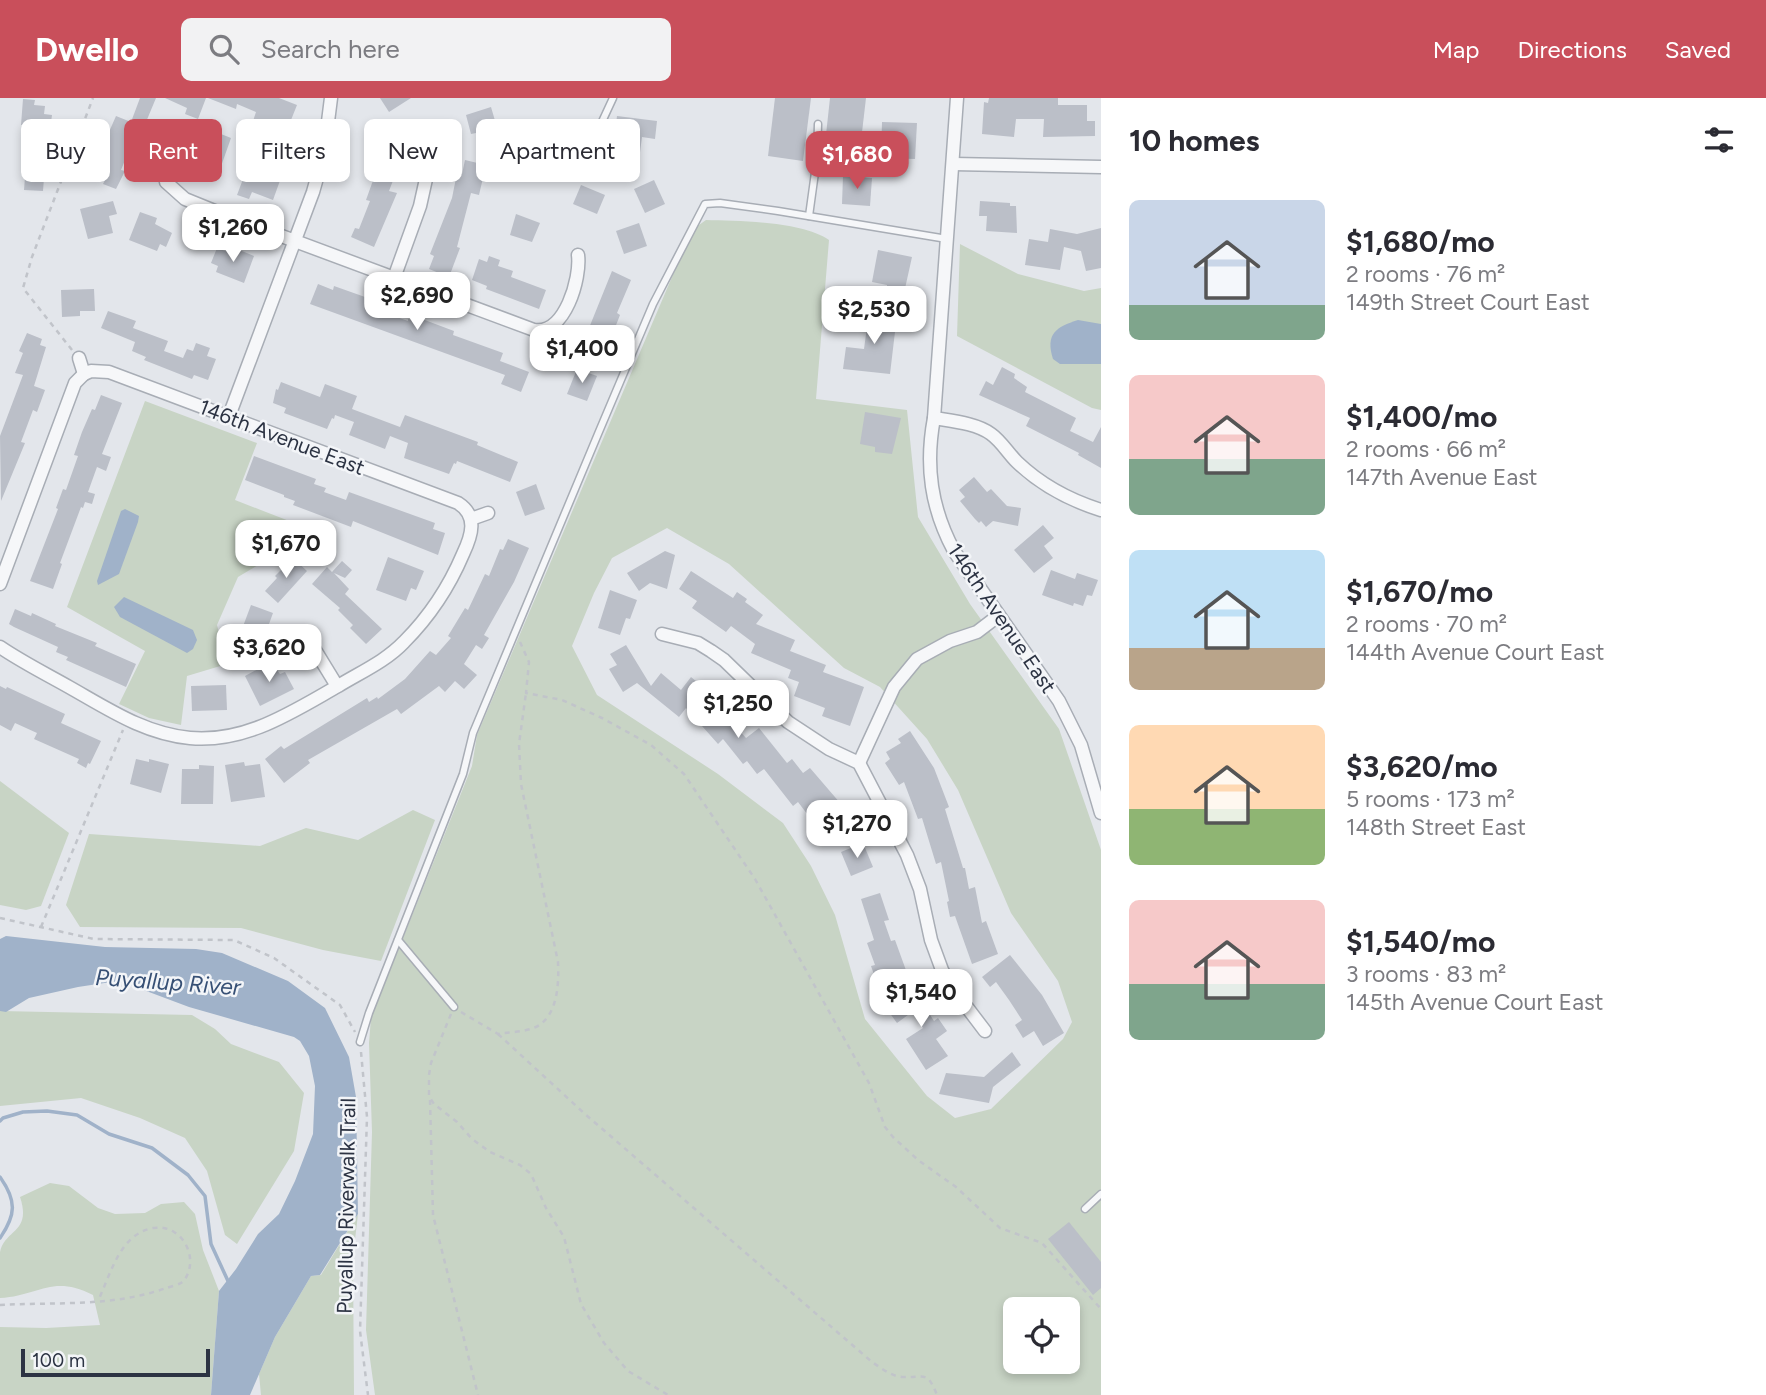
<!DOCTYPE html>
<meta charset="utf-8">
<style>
body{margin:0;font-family:Figtree,sans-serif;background:#f2f2f3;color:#2b2b33;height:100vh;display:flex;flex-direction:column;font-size:26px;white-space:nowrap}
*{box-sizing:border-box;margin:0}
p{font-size:23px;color:#7c7c81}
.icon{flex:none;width:38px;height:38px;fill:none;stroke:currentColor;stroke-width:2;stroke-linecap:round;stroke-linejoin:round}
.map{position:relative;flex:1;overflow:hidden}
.sheet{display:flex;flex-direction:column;background:#fff;width:665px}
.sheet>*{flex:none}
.banner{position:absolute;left:21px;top:21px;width:665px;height:63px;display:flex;gap:14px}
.buttons{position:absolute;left:1003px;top:1199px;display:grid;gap:14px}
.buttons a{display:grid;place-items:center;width:77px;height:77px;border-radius:10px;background:#fff;box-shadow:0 4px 10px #0003;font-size:35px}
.scale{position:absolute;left:21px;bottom:18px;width:189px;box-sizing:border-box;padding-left:7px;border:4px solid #2c3343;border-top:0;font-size:19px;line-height:24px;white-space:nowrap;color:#2c3343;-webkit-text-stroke:5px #f3f5f8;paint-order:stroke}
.price{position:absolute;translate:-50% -60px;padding:0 16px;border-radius:14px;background:#fff;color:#222;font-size:23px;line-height:46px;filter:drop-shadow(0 2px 4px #0008)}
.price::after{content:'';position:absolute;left:50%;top:42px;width:21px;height:16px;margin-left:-10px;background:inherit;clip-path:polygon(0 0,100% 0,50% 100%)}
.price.on{background:#c94f5b;color:#fff}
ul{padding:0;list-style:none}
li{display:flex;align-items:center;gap:21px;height:175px;padding:0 28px}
li span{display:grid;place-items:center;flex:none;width:196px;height:140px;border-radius:10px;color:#555}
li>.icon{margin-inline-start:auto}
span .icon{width:84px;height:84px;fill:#fffc;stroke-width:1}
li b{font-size:30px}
h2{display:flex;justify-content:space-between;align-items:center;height:84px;padding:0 28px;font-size:30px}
.pill{padding:0 24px;border-radius:10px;background:#fff;box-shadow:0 4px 10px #0003;font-size:24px;line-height:63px}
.pill.on{background:#c94f5b;color:#fff}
header{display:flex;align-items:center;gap:42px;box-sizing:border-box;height:98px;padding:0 35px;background:#c94f5b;color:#fff}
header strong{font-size:33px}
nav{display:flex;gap:38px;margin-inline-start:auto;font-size:24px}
.search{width:490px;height:63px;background:#f2f2f3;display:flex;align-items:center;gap:18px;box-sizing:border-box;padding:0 24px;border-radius:10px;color:#7c7c81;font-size:26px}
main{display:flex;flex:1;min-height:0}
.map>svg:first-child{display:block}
.green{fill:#c8d4c5;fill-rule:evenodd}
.water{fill:#a0b2c9}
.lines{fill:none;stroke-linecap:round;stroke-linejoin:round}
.stream{stroke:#a0b2c9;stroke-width:3.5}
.building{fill:#bbbfc8}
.lane-casing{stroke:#a8adb5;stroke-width:9}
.street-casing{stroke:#a8adb5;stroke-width:15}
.path{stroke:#c1c4ca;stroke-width:2.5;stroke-dasharray:5 5;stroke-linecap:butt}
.lane{stroke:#f6f7f9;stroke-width:6}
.street{stroke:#f6f7f9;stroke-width:12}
.labels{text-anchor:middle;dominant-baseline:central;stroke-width:5;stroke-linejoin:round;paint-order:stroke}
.street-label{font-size:21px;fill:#2c3343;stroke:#f3f5f8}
.water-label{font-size:23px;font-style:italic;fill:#375075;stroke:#f3f5f8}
</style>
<header>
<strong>Dwello</strong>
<div class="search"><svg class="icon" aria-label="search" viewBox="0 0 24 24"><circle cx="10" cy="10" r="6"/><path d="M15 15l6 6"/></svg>Search here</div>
<nav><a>Map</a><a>Directions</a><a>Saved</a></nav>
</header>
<main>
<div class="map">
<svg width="1101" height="1297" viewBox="0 0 1101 1297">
<rect width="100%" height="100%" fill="#e3e6eb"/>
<!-- green -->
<g class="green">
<path d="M706 122C740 123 802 123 829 142L816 301 907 312 918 419 970 506 1059 631 1101 752V1297H375L366 1232 372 1034 369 945 371 920 472 668 477 637 692 132ZM667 430 729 466 844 570 880 589 927 641 958 692 1011 815 1058 883 1072 924 1063 941 991 1011 955 1020 927 998 865 921 835 817 811 768 783 725 718 676 597 597 572 548 594 495 612 460ZM1015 1211H1068V1264H1015Z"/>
<polygon points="960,146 1018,176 1084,193 1101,190 1101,312 1092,310 957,238"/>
<polygon points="145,303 257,345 235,402 315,433 238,479 217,527 227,566 187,578 181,627 149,620 119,606 145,553 67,509"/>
<polygon points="0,683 69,735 41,808 26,812 0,807"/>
<polygon points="413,712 435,722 381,863 323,852 241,830 80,829 66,807 89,736 260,748 306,730 358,742"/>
<polygon points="0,913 192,917 215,931 231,946 279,964 304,995 294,1053 237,1146 225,1137 207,1073 185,1040 140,1020 81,1000 0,1008"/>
<path d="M50 1085 69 1088 98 1110 115 1116 145 1115 161 1106 184 1104 195 1116 203 1152 219 1193 211 1297H0V1229L46 1230 100 1227 93 1197C52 1176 39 1198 0 1200 0 1186 0 1168 0 1154 5 1131 32 1135 20 1099Z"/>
<polygon points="358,1116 353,1159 354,1297 261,1297 259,1276 275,1239 311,1178 321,1177"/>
</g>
<!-- water -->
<g class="water">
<path d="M1078 222 1101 226V266H1060L1053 261C1045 236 1056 229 1078 222Z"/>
<polygon points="125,411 139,418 138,424 119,476 98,487 97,483 121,413"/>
<polygon points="124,499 193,532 197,542 193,551 187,555 120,519 114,509"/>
<polygon points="6,838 105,849 196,851 222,855 288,883 325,910 349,959 356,999 358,1116 320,1177 311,1178 275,1239 250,1297 211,1297 219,1193 236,1171 258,1136 279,1116 295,1083 313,1036 315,988 309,958 300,943 294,939 189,909 125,885 111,884 78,889 29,900 6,914 0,913 0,841"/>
</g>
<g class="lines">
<!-- stream -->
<g class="stream">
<polyline points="0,1023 3,1020 23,1014 47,1013 77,1017 109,1036 152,1050 188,1077 205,1098 211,1146 228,1183"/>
<path d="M0 1079C17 1103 16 1117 0 1140"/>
</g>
</g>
<!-- building -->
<g class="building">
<polygon points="140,0 156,0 146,24 151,26 143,44 134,40 121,72 125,73 116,91 103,86 106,80 91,75 116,18 131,24"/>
<polygon points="165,0 206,0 198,21 185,16 187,10"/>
<polygon points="208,0 279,0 297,7 289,27 285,26 284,29 267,23 264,31 252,26 256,14 237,6 236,11"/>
<polygon points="380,0 411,0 389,14"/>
<polygon points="775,0 811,0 803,63 768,58"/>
<polygon points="830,0 866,0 859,60 824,55"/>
<polygon points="989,0 1058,0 1058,7 1087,7 1087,23 1095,23 1095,38 1043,39 1044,21 1016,21 1014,39 982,36 984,4 988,5"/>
<polygon points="23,1 35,2 34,7 45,8 44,16 52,17 50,32 40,31 40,38 25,37 25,27 21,27"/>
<polygon points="491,9 496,26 540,29 539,44 543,44 541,70 529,70 530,59 523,58 524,45 506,44 481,51 476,35 471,36 466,17"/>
<polygon points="617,18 657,23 655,41 642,39 639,62 612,59"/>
<polygon points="882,24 917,25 915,61 881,60"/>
<polygon points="391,28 392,58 372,59 371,29"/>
<polygon points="206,30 231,40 219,74 206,69 209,63 195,58"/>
<polygon points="465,62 486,67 479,97 471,95 457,149 460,150 449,179 429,171 434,158 430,156 452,100 457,75 462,76"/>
<polygon points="249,65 282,77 273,102 252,94 249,101 237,97"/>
<polygon points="376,74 394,80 389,93 397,95 374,149 351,139 355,130 359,131 370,103 366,102"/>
<polygon points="843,78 872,80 870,108 842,106"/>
<polygon points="25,79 44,80 43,93 24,92"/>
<polygon points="654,82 665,106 645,115 634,91"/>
<polygon points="581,87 605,97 597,116 573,106"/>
<polygon points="113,103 117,116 109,118 113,135 88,141 80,111"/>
<polygon points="980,103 1010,105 1010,108 1016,108 1017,135 986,133 987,118 979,118"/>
<polygon points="140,114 157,120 155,126 172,135 166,149 160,146 157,153 129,142"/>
<polygon points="516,116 540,125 532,144 510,137"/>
<polygon points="639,125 647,148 624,156 616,133"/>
<polygon points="1101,130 1101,170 1086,173 1081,153 1064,149 1060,172 1025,167 1029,141 1048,144 1050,131 1077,136"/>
<polygon points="217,150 234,156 237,151 254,158 244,185 216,174 218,168 211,165"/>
<polygon points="878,152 912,159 904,195 887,192 887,187 872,184"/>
<polygon points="489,158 500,162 498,168 513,173 511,179 546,192 539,211 486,191 487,188 472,182 479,161 487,164"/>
<polygon points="612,173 631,182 617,215 620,217 611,240 589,230"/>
<polygon points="318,186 333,192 334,188 365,199 380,205 377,212 408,223 408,221 413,222 414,218 454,233 453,237 503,255 500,263 529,274 521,294 501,286 505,277 310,206"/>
<polygon points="94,191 95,213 80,213 80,218 62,219 61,192"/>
<polygon points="108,213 136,223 133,230 168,243 164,253 183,260 187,251 193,253 196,245 210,250 207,258 216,261 208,282 194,277 192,281 144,262 146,259 132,253 135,244 101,230"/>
<polygon points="869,214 897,217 890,276 843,271 846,249 864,251"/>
<polygon points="27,235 42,241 40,247 46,249 34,288 45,292 37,314 33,312 21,344 25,345 1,403 0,338 23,277 15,275 23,255 19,253"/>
<polygon points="1002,269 1015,276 1014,280 1027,289 1025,294 1076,320 1070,333 1093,344 1101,329 1101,370 1078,357 1079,355 1026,328 1030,320 979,297 986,283 993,287"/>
<polygon points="577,271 597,278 587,303 567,296"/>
<polygon points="281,284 320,299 325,286 357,298 352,311 400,329 405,317 478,344 477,347 518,364 510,384 457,363 456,366 454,365 449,376 404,360 408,345 390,338 385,351 349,337 354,324 335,317 334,321 332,320 327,331 284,315 286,310 273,305 276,291 278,292"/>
<polygon points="101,297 122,305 102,356 111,359 106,373 97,369 88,394 95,396 92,406 85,404 83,410 81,409 60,465 62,466 53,491 30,483 58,411 56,410 63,391 66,392 78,358 74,357 82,334 92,311 95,312"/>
<polygon points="865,314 901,320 892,356 875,354 875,349 860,346"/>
<polygon points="254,358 316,381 314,386 326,390 324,394 346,402 349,394 435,425 433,431 445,435 438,457 353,423 351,429 293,407 295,403 284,399 284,397 245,382"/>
<polygon points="974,379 987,394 991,391 1007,408 1021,410 1018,428 993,423 986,429 981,423 979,425 975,421 960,403 965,399 959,392"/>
<polygon points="536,386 545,411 525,418 516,394"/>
<polygon points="1043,427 1054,440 1044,448 1053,460 1034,475 1014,452"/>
<polygon points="508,441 529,450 514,484 484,537 489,540 482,551 476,547 464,566 477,577 464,591 455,583 445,594 439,588 401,616 397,611 308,662 310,665 284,685 265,661 281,648 284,651 367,600 369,604 377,599 378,601 405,581 430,553 436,557 451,540 448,538 465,510 468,512 485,476 489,478 500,451 503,452"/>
<polygon points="665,453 675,457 667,491 650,485 639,493 627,475"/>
<polygon points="388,459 424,473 416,492 411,490 406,503 376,492"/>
<polygon points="293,460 307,473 278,505 265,493 277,480 275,478"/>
<polygon points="342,463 352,472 345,480 334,475 349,491 345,496 382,531 366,546 350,530 353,527 338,512 340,510 312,486 327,469 332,474"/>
<polygon points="1051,472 1075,481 1077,475 1098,482 1092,498 1087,497 1083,508 1074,505 1073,508 1042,497"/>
<polygon points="691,473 733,500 737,494 747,501 745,504 763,517 756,526 795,542 790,553 826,567 823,574 864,589 850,628 822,618 825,610 794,598 799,584 788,580 791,572 751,555 755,546 731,528 726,534 692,510 697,503 679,491"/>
<polygon points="610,492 637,502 630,521 626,520 620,537 598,530"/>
<polygon points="251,507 273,515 265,537 262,536 255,554 239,549 246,533 242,531"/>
<polygon points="15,511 31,518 32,515 56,526 55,528 97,545 95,548 136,566 126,589 66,562 68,559 56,554 58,549 14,529 9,526"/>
<polygon points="626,547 651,588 661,575 681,592 691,579 714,598 720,593 732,606 723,614 746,640 759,630 787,665 792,661 803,675 810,670 853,720 830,738 818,722 814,725 798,704 793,708 764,671 757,676 747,663 743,666 723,641 718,646 686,610 679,619 637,585 623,594 609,571 617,567 610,556"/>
<polygon points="271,564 280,576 285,574 294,591 260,608 245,578"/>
<polygon points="226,587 227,612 192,613 191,588"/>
<polygon points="0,588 6,591 7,589 65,616 61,625 101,643 90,666 88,665 86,670 77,665 79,661 34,641 37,635 15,625 11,633 0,627"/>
<polygon points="910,633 934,670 949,709 945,711 963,770 965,770 969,791 975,789 982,825 986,823 998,856 972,866 955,818 950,819 947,804 949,803 941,764 936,766 922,720 918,721 904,684 899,687 885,665 890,661 886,654 901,645 898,641"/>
<polygon points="136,661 149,664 149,661 169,666 161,695 130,686"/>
<polygon points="244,664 245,668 260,666 265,699 231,704 225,667"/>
<polygon points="199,667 214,668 213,706 181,706 182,671 199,671"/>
<polygon points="863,745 873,769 851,778 841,754"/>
<polygon points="880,795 889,822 884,823 891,843 895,842 907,875 877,885 871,868 875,867 867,845 874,842 861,801"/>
<polygon points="1010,857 1042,897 1064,935 1043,948 1034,933 1023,940 1015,927 1022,922 1009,902 996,884 990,889 982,879"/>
<polygon points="913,891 934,923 938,920 947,933 936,941 948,958 926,972 906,941 923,930 912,914 897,925 886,910"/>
<polygon points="1012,954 1021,967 993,989 989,1005 939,996 946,975 984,979"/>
<polygon points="1069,1124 1101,1164 1101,1190 1093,1197 1048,1141"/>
</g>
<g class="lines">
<!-- lane casing -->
<g class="lane-casing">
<g id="lane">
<polyline points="594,41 613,0"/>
<polyline points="809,118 817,60 818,26"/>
<polyline points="398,842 454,909"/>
<polyline points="360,944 369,915 463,676 473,635 598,336 653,206 705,106 720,105 778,113 947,141"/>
<polyline points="1085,1111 1101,1096"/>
</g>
</g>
<!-- street casing -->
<g class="street-casing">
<g id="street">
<path d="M957 0 934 320C925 368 931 410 954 453L1059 603 1081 647 1101 715"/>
<polyline points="953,66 1101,69"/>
<path d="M166 84 185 101 217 114 534 232C565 237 581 180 578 157"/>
<polyline points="394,180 420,108 434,45"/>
<polyline points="79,260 84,276"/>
<polyline points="229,318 313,94 324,55 331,0"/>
<path d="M934 320C951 323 976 325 991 336 1001 343 1008 355 1017 364 1041 387 1069 402 1101 412"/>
<polyline points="471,421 488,415"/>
<polyline points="0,486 75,285 84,276"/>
<polyline points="662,536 698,545 711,553 724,562 788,624 829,651 859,665 907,757 920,791 931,842 942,872 950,887 985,933"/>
<polyline points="307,539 337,588"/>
<path d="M0 549C22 564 46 576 69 589 108 611 145 636 190 640 246 645 292 614 338 588 361 574 386 563 404 544 430 518 449 489 463 456 472 437 478 418 458 405L109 274 91 273 84 276"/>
<polyline points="859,665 894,589 917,561 950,543 977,534 998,518"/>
</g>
</g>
<!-- path -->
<g class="path">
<polyline points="72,252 23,190 32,159 93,0"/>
<polyline points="520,544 529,564 526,595 562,602 602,620 651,647 684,676 755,781 869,985 885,1029 893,1039 918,1062 956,1089 1000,1130 1042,1145 1101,1211"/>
<polyline points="0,820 94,841 234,842 274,860 340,907 355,934"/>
<polyline points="41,829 123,632"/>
<path d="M461 914 498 936C510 934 525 934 536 929 558 918 559 885 558 864L521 686 519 646 526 595"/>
<polyline points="451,916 431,965 429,977 429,998 434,1006 457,1024 472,1041 490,1054 520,1067 531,1076 546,1110 564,1139 581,1206 604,1245 628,1273 668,1297"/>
<path d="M498 936 585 1016 872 1264C881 1270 891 1278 902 1279 925 1280 927 1272 937 1297"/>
<polyline points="361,954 367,1019 360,1233 368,1297"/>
<polyline points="430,1002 433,1117 478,1297"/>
<path d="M0 1207C54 1204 114 1209 166 1190 170 1189 177 1187 181 1185 188 1180 191 1169 190 1160 189 1150 183 1139 174 1134 168 1130 161 1129 153 1130 120 1136 111 1175 98 1203"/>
</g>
<!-- lane -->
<use href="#lane" class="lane"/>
<!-- street -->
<use href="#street" class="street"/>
</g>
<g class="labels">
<!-- street labels -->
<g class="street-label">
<text transform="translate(282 339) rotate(21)">146th Avenue East</text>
<text transform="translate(1002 520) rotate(56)">146th Avenue East</text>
<text transform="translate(346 1108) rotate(-89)">Puyallup Riverwalk Trail</text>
</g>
<!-- water labels -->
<g class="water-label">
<text transform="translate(168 884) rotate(4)">Puyallup River</text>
</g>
</g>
</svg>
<div class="buttons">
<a><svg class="icon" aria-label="locate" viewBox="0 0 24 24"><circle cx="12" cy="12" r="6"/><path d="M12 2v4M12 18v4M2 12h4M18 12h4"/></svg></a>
</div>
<div class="scale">100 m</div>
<b class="price on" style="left:857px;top:93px">$1,680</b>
<b class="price" style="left:233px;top:166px">$1,260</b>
<b class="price" style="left:417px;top:234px">$2,690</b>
<b class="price" style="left:874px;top:248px">$2,530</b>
<b class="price" style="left:582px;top:287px">$1,400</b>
<b class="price" style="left:286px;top:482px">$1,670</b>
<b class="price" style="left:269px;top:586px">$3,620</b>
<b class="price" style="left:738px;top:642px">$1,250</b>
<b class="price" style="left:857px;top:762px">$1,270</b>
<b class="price" style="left:921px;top:931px">$1,540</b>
<div class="banner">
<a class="pill">Buy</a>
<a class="pill on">Rent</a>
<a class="pill">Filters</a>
<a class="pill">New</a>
<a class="pill">Apartment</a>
</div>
</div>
<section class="sheet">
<h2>10 homes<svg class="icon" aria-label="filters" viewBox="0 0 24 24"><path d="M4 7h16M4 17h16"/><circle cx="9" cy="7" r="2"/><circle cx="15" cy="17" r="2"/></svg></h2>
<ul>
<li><span style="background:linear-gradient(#c9d6e8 75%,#7fa58c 0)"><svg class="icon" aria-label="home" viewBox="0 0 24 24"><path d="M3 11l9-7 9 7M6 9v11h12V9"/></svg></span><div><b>$1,680/mo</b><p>2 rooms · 76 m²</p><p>149th Street Court East</p></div></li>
<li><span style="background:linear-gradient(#f6c9c9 60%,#7fa58c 0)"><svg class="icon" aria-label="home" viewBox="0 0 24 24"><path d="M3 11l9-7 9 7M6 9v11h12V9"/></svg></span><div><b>$1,400/mo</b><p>2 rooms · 66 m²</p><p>147th Avenue East</p></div></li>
<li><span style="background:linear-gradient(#bfe0f5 70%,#b9a48a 0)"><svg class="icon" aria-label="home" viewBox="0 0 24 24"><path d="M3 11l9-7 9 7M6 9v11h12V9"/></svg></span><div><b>$1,670/mo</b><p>2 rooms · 70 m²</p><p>144th Avenue Court East</p></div></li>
<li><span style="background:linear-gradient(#ffd9b3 60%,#8fb573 0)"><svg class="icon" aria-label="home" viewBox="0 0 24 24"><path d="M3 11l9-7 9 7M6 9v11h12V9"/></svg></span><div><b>$3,620/mo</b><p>5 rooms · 173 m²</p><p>148th Street East</p></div></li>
<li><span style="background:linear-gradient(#f6c9c9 60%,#7fa58c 0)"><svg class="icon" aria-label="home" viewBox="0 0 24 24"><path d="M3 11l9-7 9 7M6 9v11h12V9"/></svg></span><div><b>$1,540/mo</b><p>3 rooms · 83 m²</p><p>145th Avenue Court East</p></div></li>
</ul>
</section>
</main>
